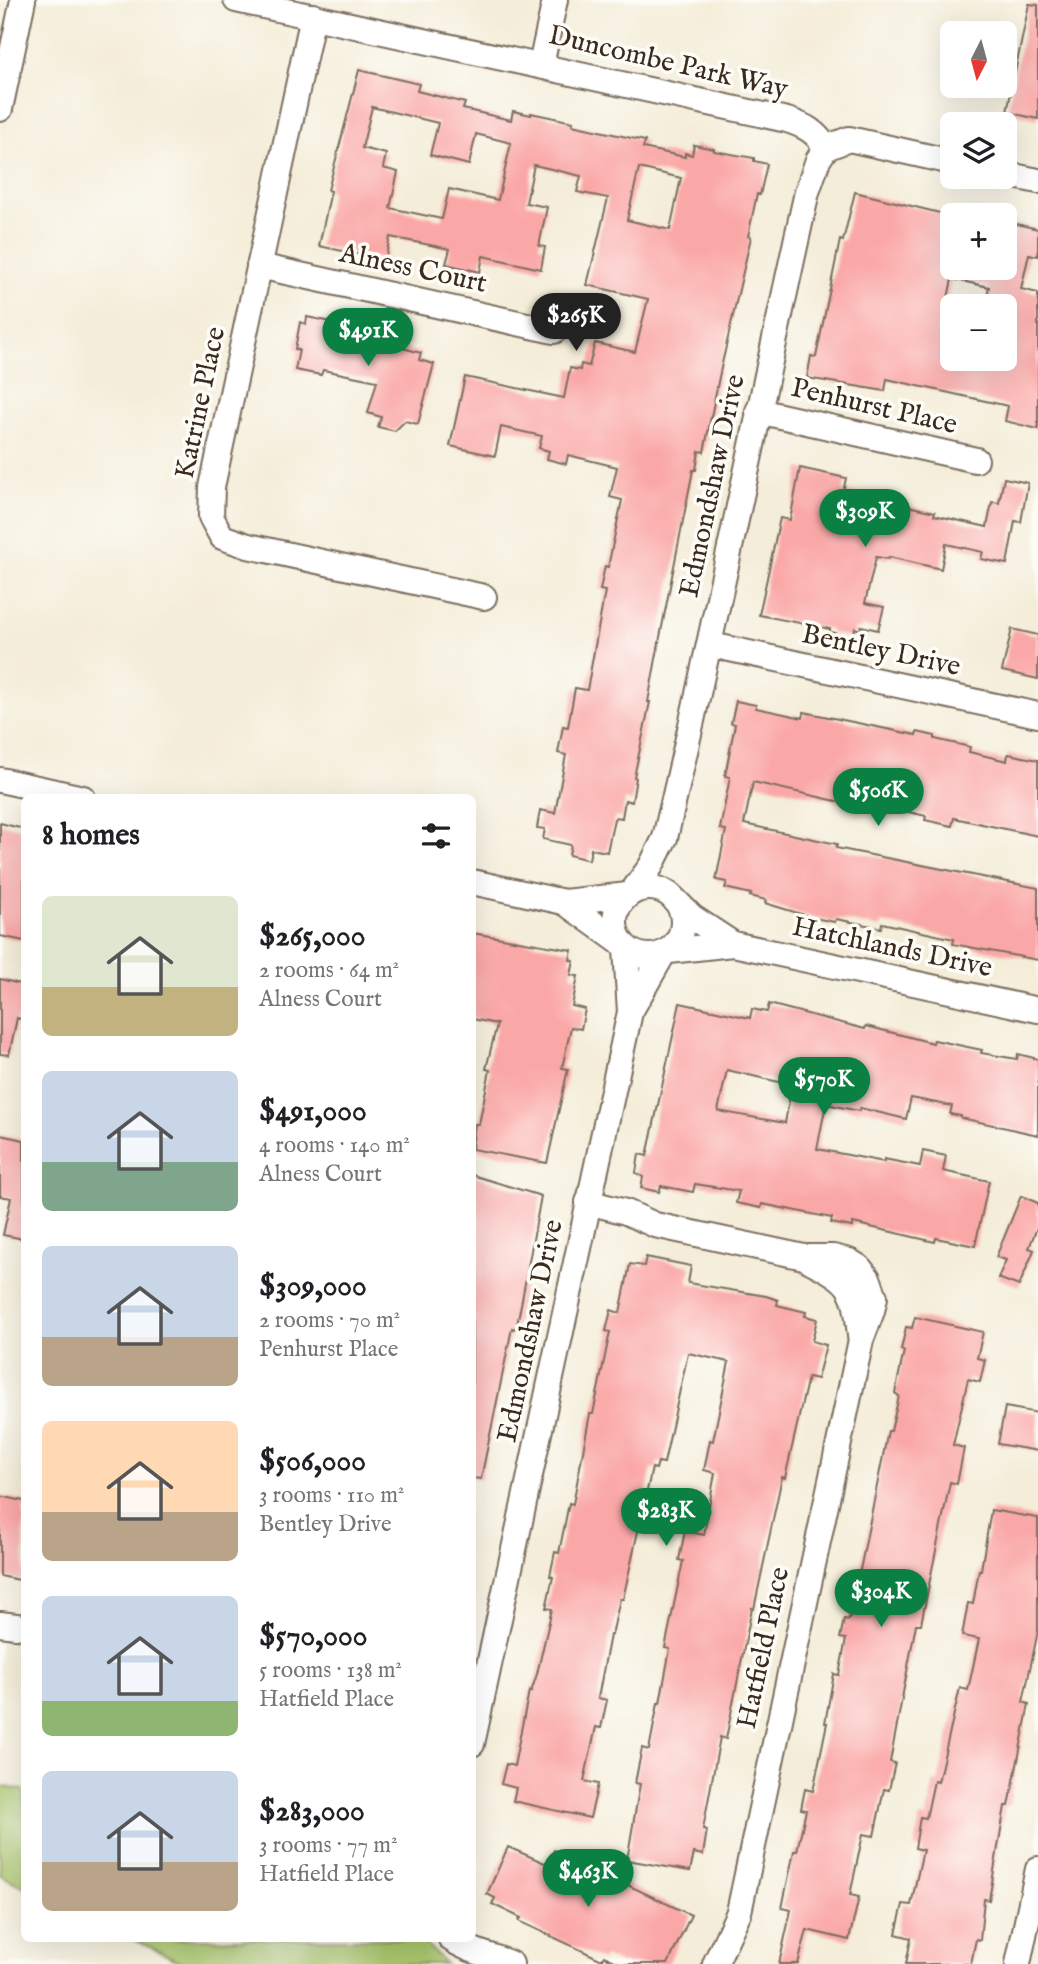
<!DOCTYPE html>
<meta charset="utf-8">
<style>
body{margin:0;font-family:"IM FELL English",serif;background:#f2f2f2;color:#202124;height:100vh;display:flex;flex-direction:column;font-size:26px;white-space:nowrap}
*{box-sizing:border-box;margin:0}
p{font-size:23px;color:#757577}
.icon{flex:none;width:38px;height:38px;fill:none;stroke:currentColor;stroke-width:2;stroke-linecap:round;stroke-linejoin:round}
.map{position:relative;flex:1;overflow:hidden}
.sheet{position:absolute;left:21px;top:794px;width:455px;height:1148px;display:flex;flex-direction:column;background:#fff;border-radius:10px;box-shadow:0 7px 28px #0002}
.sheet>*{flex:none}
.needle{width:46px;rotate:186deg}
.controls{position:absolute;left:940px;top:21px;display:grid;gap:14px}
.controls a{display:grid;place-items:center;width:77px;height:77px;border-radius:10px;background:#fff;box-shadow:0 7px 28px #0002;font-size:35px}
.price{position:absolute;translate:-50% -60px;padding:0 16px;border-radius:24px;background:#0b8043;color:#fff;font-size:23px;line-height:46px;filter:drop-shadow(0 2px 4px #0008)}
.price::after{content:'';position:absolute;left:50%;top:42px;width:21px;height:16px;margin-left:-10px;background:inherit;clip-path:polygon(0 0,100% 0,50% 100%)}
.price.on{background:#222;color:#fff}
ul{padding:0;list-style:none}
li{display:flex;align-items:center;gap:21px;height:175px;padding:0 21px}
li span{display:grid;place-items:center;flex:none;width:196px;height:140px;border-radius:10px;color:#555}
li>.icon{margin-inline-start:auto}
span .icon{width:84px;height:84px;fill:#fffc;stroke-width:1}
li b{font-size:30px}
h2{display:flex;justify-content:space-between;align-items:center;height:84px;padding:0 21px;font-size:30px}
.map>svg:first-child{display:block}
.green{fill:#a8c56c;stroke:#727845;stroke-width:2}
.building{fill:#faa8a7;fill-rule:evenodd}
.lines{fill:none;stroke-linecap:round;stroke-linejoin:round}
.minor-casing{stroke:#7c6e5f;stroke-width:28}
.minor{stroke:#fff;stroke-width:24}
.labels{text-anchor:middle;dominant-baseline:central;stroke-width:7;stroke-linejoin:round;paint-order:stroke}
.street-label{font-size:28px;fill:#3b2a1e;stroke:#fdfcf7}
</style>
<div class="map">
<svg width="1038" height="1964" viewBox="0 0 1038 1964">
<rect width="100%" height="100%" fill="#fdfcf7"/>
<filter id="ink" filterUnits="userSpaceOnUse"><feTurbulence type="fractalNoise" baseFrequency=".0143" numOctaves="2"/><feDisplacementMap in="SourceGraphic" scale="14" xChannelSelector="R" yChannelSelector="G"/><feConvolveMatrix kernelMatrix="1 2 1 2 8 2 1 2 1" color-interpolation-filters="sRGB"/></filter>
<filter id="wash" filterUnits="userSpaceOnUse"><feTurbulence type="fractalNoise" baseFrequency=".00686" numOctaves="4" result="noise"/><feDisplacementMap in="SourceGraphic" scale="28" xChannelSelector="R" yChannelSelector="G"/><feGaussianBlur stdDeviation="1.57" result="paint"/><feColorMatrix in="noise" values="0 0 0 0 0 0 0 0 0 0 0 0 0 0 0 0 0 1.4 0 .05"/><feComposite in="paint" operator="in"/></filter>
<g filter="url(#wash)">
<rect width="100%" height="100%" fill="#f4edd9"/>
<!-- green -->
<g class="green">
<polygon points="0,1786 24,1790 24,1887 0,1875"/>
<polygon points="133,1939 421,1939 446,1964 185,1964"/>
</g>
<g id="blocks">
<!-- building -->
<g class="building">
<polygon points="1029,4 1038,5 1038,119 1007,112"/>
<path d="M359 70 419 84 417 91 465 103 463 109 511 120 513 111 531 115V113L573 122 572 125 645 141 643 148 685 157V153L692 155 694 145 714 149V151L754 158V161L767 164 760 195 757 194 748 236 751 237 719 377 704 452 699 451 696 470H693L660 637 648 702H650L634 777 636 778 632 802 625 800 622 818 616 817 614 819 607 852 591 849 589 860 569 855 571 845 543 839 545 829 537 828 540 810 555 813 566 755 558 753 563 726 568 727 575 688 587 690 605 591 600 590 605 566 608 567 622 500 610 497 617 467 568 455 566 464 547 459 549 451 539 448 542 436 501 427 495 456 450 446 465 377 564 398 570 368 580 370 581 364 589 366 595 343 635 352 648 299 587 285 608 198 577 192 581 176 534 165 526 203 547 207 539 246 545 247 541 269 483 256 480 272 446 264 450 249 390 237 385 260 319 246 331 191 328 190ZM372 107 438 123 430 155 469 165 476 134 511 143 498 200 449 189 442 219 390 208 398 172 383 168 386 154 362 148ZM639 168 681 178 670 230 627 220Z"/>
<path d="M855 192 952 216V268H1004V221L1038 229V256L1029 254 1021 289 1038 293V429L1005 421 1008 406 887 379 885 391 807 378 811 356 816 357 840 240 843 241ZM952 279 989 287 986 300 1004 304V359H947L952 338V324L943 322Z"/>
<polygon points="307,317 371,330 370,339 421,353 419,360 434,364 418,424 405,421 395,431 378,427 381,417 368,413 377,381 323,370 321,375 295,370 299,350 295,349 300,322 306,324"/>
<polygon points="800,468 846,478 843,492 935,512 934,515 987,527 992,502 999,503 1004,478 1028,483 1021,522 1015,521 1007,564 981,559 983,552 946,544 941,569 889,557 888,559 876,557 865,603 884,607 878,630 861,626 860,630 855,628 853,638 830,632 830,629 759,615 780,518 790,520"/>
<polygon points="1012,629 1038,635 1038,679 1002,671"/>
<polygon points="736,701 756,705 756,708 803,718 804,712 916,735 917,732 935,736 935,739 970,747 969,752 1007,761 1008,754 1038,760 1038,836 954,818 952,826 925,820 926,816 878,805 876,810 753,782 744,824 837,844 836,848 1038,888 1038,960 953,944 954,939 882,923 881,928 836,919 835,922 814,918 765,903 766,900 750,896 751,894 725,888 727,882 716,880 726,830 720,829 730,777 725,776 735,724 731,723"/>
<polygon points="0,823 24,829 24,941 0,936"/>
<polygon points="472,933 572,950 570,960 574,961 571,975 578,976 572,1006 585,1009 581,1029 571,1027 562,1068 568,1069 547,1163 472,1149 475,1124 479,1124 490,1070 486,1069 497,1024 472,1019"/>
<polygon points="0,979 24,985 24,1020 17,1018 9,1055 0,1054"/>
<path d="M680 1003 750 1018 752 1009 767 1012 769 1004 865 1029 866 1026 933 1043 934 1040 982 1050 981 1053 1017 1059 1018 1054 1038 1059V1135L961 1118V1116L950 1114 952 1106 911 1098 906 1119 860 1108 859 1111 826 1104 817 1149 884 1162V1159L920 1166 923 1151 946 1156 943 1171 989 1181 975 1246 936 1238 935 1242 853 1223 852 1227 831 1223 832 1218 762 1204 761 1208 736 1203 739 1191 695 1184 693 1192 661 1186 659 1192 641 1188 643 1177 636 1173 639 1154 647 1156ZM727 1070 792 1085 785 1123 718 1111Z"/>
<polygon points="0,1135 24,1140 24,1239 3,1235 11,1198 0,1196"/>
<polygon points="472,1175 541,1196 521,1305 516,1329 512,1328 481,1479 472,1478"/>
<polygon points="1021,1196 1038,1203 1038,1225 1029,1248 1034,1250 1019,1286 998,1278 1006,1260 996,1257"/>
<polygon points="646,1257 691,1266 688,1283 766,1296 778,1300 777,1305 806,1312 805,1316 817,1319 812,1341 826,1345 817,1379 808,1377 785,1478 782,1477 754,1609 752,1608 726,1739 720,1737 703,1829 707,1830 703,1855 694,1853 690,1871 627,1860 640,1784 635,1783 642,1748 649,1750 658,1703 660,1703 670,1649 665,1648 683,1561 679,1560 685,1531 704,1535 715,1473 704,1470 710,1440 713,1441 729,1362 688,1353 664,1463 658,1462 656,1469 652,1468 623,1599 620,1599 612,1635 610,1635 598,1698 607,1700 601,1728 596,1727 584,1781 598,1784 590,1818 513,1801 516,1788 501,1784 506,1764 514,1766 529,1691 531,1692 537,1674 552,1609 546,1608 553,1577 550,1576 555,1552 559,1553 569,1503 573,1504 590,1414 593,1414 610,1332 606,1331 611,1310 620,1313 630,1264 644,1266"/>
<polygon points="915,1317 983,1332 977,1358 985,1360 980,1382 968,1379 953,1445 964,1448 957,1484 950,1482 921,1624 916,1624 890,1762 895,1763 889,1790 884,1789 874,1836 863,1834 850,1895 859,1897 849,1940 807,1930 798,1964 779,1964 791,1910 782,1908 794,1851 797,1851 806,1810 801,1809 805,1789 813,1791 827,1723 825,1723 834,1674 839,1675 846,1639 840,1638 844,1619 849,1620 855,1585 857,1585 888,1431 891,1431 899,1396 895,1393 904,1351 901,1350 906,1327 912,1328"/>
<polygon points="1005,1407 1038,1413 1038,1451 998,1444"/>
<polygon points="0,1496 24,1501 24,1581 0,1576"/>
<polygon points="991,1510 1038,1518 1038,1631 1023,1702 1029,1704 1009,1806 1005,1806 989,1900 984,1899 980,1940 976,1939 971,1964 906,1964 911,1938 896,1934 903,1904 911,1905 923,1850 915,1848 920,1817 926,1818 934,1781 938,1782 960,1688 968,1690 979,1639 962,1636 968,1603 973,1604 979,1570 981,1570"/>
<polygon points="508,1847 547,1864 554,1850 691,1915 668,1964 621,1964 604,1956 602,1960 519,1921 521,1918 492,1904 495,1898 487,1894"/>
</g>
</g>
</g>
<g filter="url(#ink)">
<use href="#blocks" fill-opacity="0" stroke="#7c6e5f" stroke-width="2"/>
<g class="lines">
<!-- minor casing -->
<g class="minor-casing">
<g id="minor">
<path d="M236 0 787 120C806 126 816 132 826 148L849 139 952 162"/>
<polyline points="313,16 212,487 211,517 222,537 248,546 484,597"/>
<polyline points="541,65 555,0"/>
<polyline points="0,109 23,0"/>
<polyline points="1004,174 1038,181"/>
<polyline points="259,266 554,331"/>
<polyline points="758,411 976,460"/>
<polyline points="711,645 1038,715"/>
<polyline points="0,780 83,798"/>
<polyline points="472,882 564,902 628,895"/>
<circle cx="649" cy="922" r="34"/>
<path d="M632 892 651 866 665 838C716 623 759 407 807 192L818 160 826 148"/>
<polyline points="676,901 692,917 733,944 1038,1010"/>
<polyline points="564,902 621,943"/>
<polyline points="626,949 630,1012"/>
<polyline points="669,951 733,944"/>
<polyline points="588,1202 626,1212 655,1225 804,1257 833,1257 849,1261 859,1267 868,1278 875,1297 872,1311 861,1340 739,1912 715,1964"/>
<path d="M809 1260C852 1282 855 1287 860 1336"/>
<polyline points="0,1624 24,1627"/>
<polyline points="472,1744 630,1012 663,954"/>
<path d="M451 1939C468 1951 491 1955 511 1964"/>
<polyline points="1018,1964 1038,1869"/>
</g>
</g>
<!-- minor -->
<use href="#minor" class="minor"/>
</g>
</g>
<g class="labels">
<!-- street labels -->
<g class="street-label">
<text transform="translate(668 63) rotate(13)">Duncombe Park Way</text>
<text transform="translate(413 269) rotate(12)">Alness Court</text>
<text transform="translate(201 403) rotate(-78)">Katrine Place</text>
<text transform="translate(874 407) rotate(13)">Penhurst Place</text>
<text transform="translate(713 486) rotate(-78)">Edmondshaw Drive</text>
<text transform="translate(881 651) rotate(12)">Bentley Drive</text>
<text transform="translate(892 948) rotate(12)">Hatchlands Drive</text>
<text transform="translate(531 1331) rotate(-78)">Edmondshaw Drive</text>
<text transform="translate(764 1648) rotate(-78)">Hatfield Place</text>
</g>
</g>
</svg>
<div class="controls">
<a><svg class="needle" viewBox="-14 -14 28 28"><path d="M0-13l5 13h-10z" fill="#e53935"/><path d="M0 13l5-13h-10z" fill="#757577"/></svg></a>
<a><svg class="icon" aria-label="layers" viewBox="0 0 24 24"><path d="M12 4l9 5-9 5-9-5zM3 14l9 5 9-5"/></svg></a>
<a>+</a>
<a>−</a>
</div>
<b class="price on" style="left:576px;top:353px">$265K</b>
<b class="price" style="left:368px;top:368px">$491K</b>
<b class="price" style="left:865px;top:549px">$309K</b>
<b class="price" style="left:878px;top:828px">$506K</b>
<b class="price" style="left:824px;top:1117px">$570K</b>
<b class="price" style="left:666px;top:1548px">$283K</b>
<b class="price" style="left:881px;top:1629px">$304K</b>
<b class="price" style="left:588px;top:1909px">$463K</b>
<section class="sheet">
<h2>8 homes<svg class="icon" aria-label="filters" viewBox="0 0 24 24"><path d="M4 7h16M4 17h16"/><circle cx="9" cy="7" r="2"/><circle cx="15" cy="17" r="2"/></svg></h2>
<ul>
<li><span style="background:linear-gradient(#dfe7d0 65%,#c2b280 0)"><svg class="icon" aria-label="home" viewBox="0 0 24 24"><path d="M3 11l9-7 9 7M6 9v11h12V9"/></svg></span><div><b>$265,000</b><p>2 rooms · 64 m²</p><p>Alness Court</p></div></li>
<li><span style="background:linear-gradient(#c9d6e8 65%,#7fa58c 0)"><svg class="icon" aria-label="home" viewBox="0 0 24 24"><path d="M3 11l9-7 9 7M6 9v11h12V9"/></svg></span><div><b>$491,000</b><p>4 rooms · 140 m²</p><p>Alness Court</p></div></li>
<li><span style="background:linear-gradient(#c9d6e8 65%,#b9a48a 0)"><svg class="icon" aria-label="home" viewBox="0 0 24 24"><path d="M3 11l9-7 9 7M6 9v11h12V9"/></svg></span><div><b>$309,000</b><p>2 rooms · 70 m²</p><p>Penhurst Place</p></div></li>
<li><span style="background:linear-gradient(#ffd9b3 65%,#b9a48a 0)"><svg class="icon" aria-label="home" viewBox="0 0 24 24"><path d="M3 11l9-7 9 7M6 9v11h12V9"/></svg></span><div><b>$506,000</b><p>3 rooms · 110 m²</p><p>Bentley Drive</p></div></li>
<li><span style="background:linear-gradient(#c9d6e8 75%,#8fb573 0)"><svg class="icon" aria-label="home" viewBox="0 0 24 24"><path d="M3 11l9-7 9 7M6 9v11h12V9"/></svg></span><div><b>$570,000</b><p>5 rooms · 138 m²</p><p>Hatfield Place</p></div></li>
<li><span style="background:linear-gradient(#c9d6e8 65%,#b9a48a 0)"><svg class="icon" aria-label="home" viewBox="0 0 24 24"><path d="M3 11l9-7 9 7M6 9v11h12V9"/></svg></span><div><b>$283,000</b><p>3 rooms · 77 m²</p><p>Hatfield Place</p></div></li>
</ul>
</section>
</div>
